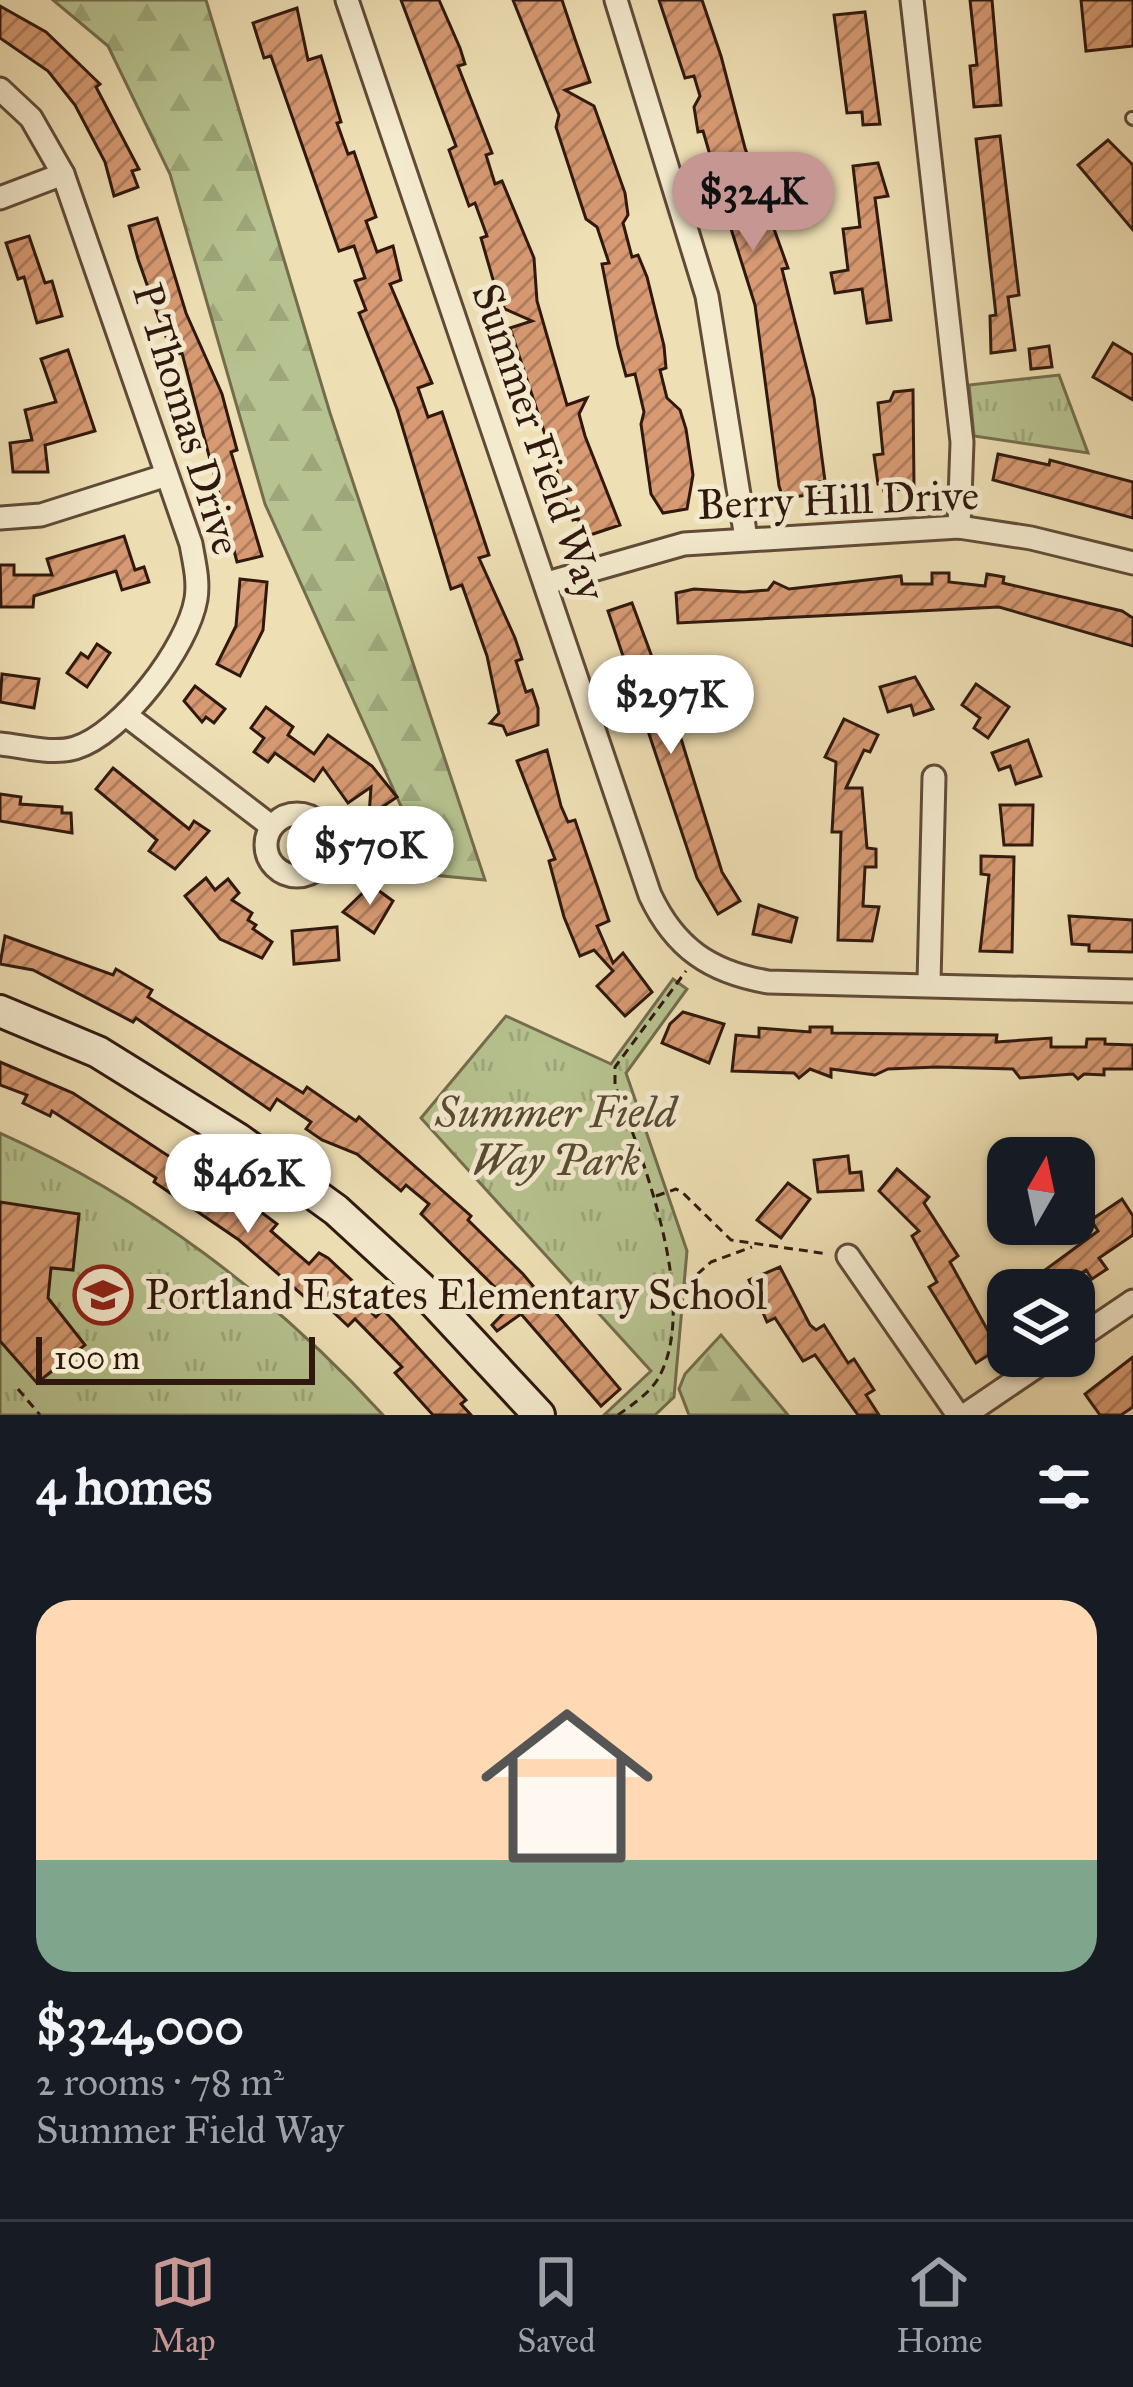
<!DOCTYPE html>
<meta charset="utf-8">
<style>
body{margin:0;font-family:"IM FELL Great Primer",serif;background:#242831;color:#f1f3f6;height:100vh;display:flex;flex-direction:column;font-size:45px;white-space:nowrap}
*{box-sizing:border-box;margin:0}
p{font-size:39px;color:#9ea1a6}
.icon{flex:none;width:66px;height:66px;fill:none;stroke:currentColor;stroke-width:2;stroke-linecap:round;stroke-linejoin:round}
.map{position:relative;height:1415px;overflow:hidden}
.side{display:flex;flex-direction:column;background:#171b24;flex:1}
.side>*{flex:none}
.needle{width:78px;rotate:9deg}
.fabs{position:absolute;left:987px;top:1137px;display:grid;gap:24px}
.fabs a{display:grid;place-items:center;width:108px;height:108px;border-radius:24px;background:#171b24;box-shadow:0 3px 9px #0004;font-size:60px}
.scale{position:absolute;left:36px;bottom:30px;width:279px;box-sizing:border-box;padding-left:12px;border:6px solid #30180e;border-top:0;font-size:33px;line-height:42px;white-space:nowrap;color:#30180e;-webkit-text-stroke:9px #f4eace;paint-order:stroke}
.price{position:absolute;translate:-50% -102px;padding:0 27px;border-radius:42px;background:#fff;color:#222;font-size:39px;line-height:78px;filter:drop-shadow(0 3px 6px #0008)}
.price::after{content:'';position:absolute;left:50%;top:72px;width:36px;height:27px;margin-left:-18px;background:inherit;clip-path:polygon(0 0,100% 0,50% 100%)}
.price.selected{background:#c59692;color:#111}
ul{padding:0;list-style:none}
li{display:grid;align-content:center;gap:24px;height:636px;padding:0 36px}
li span{display:grid;place-items:center;height:372px;border-radius:36px;color:#555}
li>.icon{margin-inline-start:auto}
span .icon{width:216px;height:216px;fill:#fffc;stroke-width:1}
li b{font-size:51px}
h2{display:flex;justify-content:space-between;align-items:center;height:144px;padding:0 36px;font-size:51px}
.menu{display:flex;justify-content:space-around;align-items:center;height:168px;border-top:3px solid #363941;background:#171b24;font-size:33px;color:#9ea1a6}
.menu a{display:grid;justify-items:center;gap:6px}
.menu .selected{color:#c59692}
.map>svg:first-child{display:block}
.forest{fill:url(#forest-firs);stroke:#736d4e;stroke-width:3}
.park{fill:url(#park-tufts);stroke:#736d4e;stroke-width:3}
.building{fill:url(#building-hatch);stroke:#30180e;stroke-width:3}
.lines{fill:none;stroke-linecap:round;stroke-linejoin:round}
.lane-casing{stroke:#604a38;stroke-width:16}
.street-casing{stroke:#604a38;stroke-width:27}
.secondary-casing{stroke:#30180e;stroke-width:36}
.path{stroke:#30180e;stroke-width:3;stroke-dasharray:9 6;stroke-linecap:butt}
.lane{stroke:#f4eace;stroke-width:10}
.street{stroke:#f4eace;stroke-width:21}
.secondary{stroke:#f4eace;stroke-width:30}
.labels{text-anchor:middle;dominant-baseline:central;stroke-width:10;stroke-linejoin:round;paint-order:stroke}
.street-label{font-size:42px;fill:#30180e;stroke:#f4eace}
.park-label{font-size:42px;font-style:italic;fill:#584b35;stroke:#f4eace}
.poi-label{font-size:42px;fill:#30180e;stroke:#f4eace;text-anchor:start}
</style>
<div class="map">
<svg width="1133" height="1415" viewBox="0 0 1133 1415">
<defs>
<pattern id="forest-firs" width="22" height="20" patternUnits="userSpaceOnUse" patternTransform="scale(3)"><rect width="22" height="20" fill="#b6c28f"/><path d="M5 1l3.5 6h-7zM16 11l3.5 6h-7z" fill="#9da67a"/></pattern>
<pattern id="park-tufts" width="24" height="20" patternUnits="userSpaceOnUse" patternTransform="scale(3)"><rect width="24" height="20" fill="#b6c28f"/><path d="M3 7l-1-3M5 7V3M7 7l1-3M15 17l-1-3M17 17v-4M19 17l1-3" fill="none" stroke="#9da67a"/></pattern>
<pattern id="building-hatch" width="6" height="6" patternUnits="userSpaceOnUse" patternTransform="scale(3)"><rect width="6" height="6" fill="#d79a73"/><path d="M-1 1l2-2M0 6l6-6M5 7l2-2" fill="none" stroke="#af7d5d"/></pattern>
</defs>
<rect width="100%" height="100%" fill="#eedfb4"/>
<filter id="stains"><feTurbulence type="fractalNoise" baseFrequency=".00167" numOctaves="4"/><feColorMatrix values="0 0 0 0 .2 0 0 0 0 .09 0 0 0 0 .02 0 0 0 .5 -.17"/></filter>
<radialGradient id="worn" r=".72"><stop offset=".6" stop-color="#630" stop-opacity="0"/><stop offset="1" stop-color="#630" stop-opacity=".3"/></radialGradient>
<!-- forest -->
<g class="forest">
<polygon points="53,0 206,0 330,413 485,880 432,875 265,504 170,174 108,46"/>
<polygon points="721,1335 788,1415 689,1415 679,1389 685,1374"/>
</g>
<!-- park -->
<g class="park">
<polygon points="1059,375 1088,453 974,436 969,385"/>
<polygon points="673,979 687,989 626,1073 687,1251 674,1397 655,1415 604,1415 651,1371 421,1118 506,1016 611,1064"/>
<path d="M0 1133C144 1197 277 1299 383 1415H0Z"/>
</g>
<!-- building -->
<g class="building">
<polygon points="401,0 439,0 460,48 465,64 458,66 492,153 486,155 495,184 502,181 534,258 537,301 567,405 587,398 579,414 585,436 620,525 584,537 578,518 573,520 510,328 532,321 505,309 498,297 481,238 487,236 475,203 469,206 449,150 456,146"/>
<polygon points="513,0 562,0 575,39 590,82 565,90 594,106 625,193 628,215 623,223 632,257 638,255 647,277 664,346 666,368 660,370 667,398 680,410 686,429 693,475 687,509 663,513 651,494 641,424 644,412 635,374 626,376 618,346 602,264 609,263 597,227 586,219 556,127 559,115"/>
<polygon points="659,0 702,0 721,56 745,148 788,268 782,269 814,398 825,481 818,482 819,494 783,498 779,486 755,305 727,216 735,214 728,187 720,189 703,131 698,132 694,107 700,96 694,76 685,78"/>
<polygon points="970,0 992,0 1001,105 974,107 970,66 977,65"/>
<polygon points="1081,0 1133,0 1133,46 1086,51"/>
<polygon points="0,6 46,32 100,84 96,87 139,169 132,171 138,187 114,196 105,162 75,105 48,71 0,38"/>
<polygon points="297,8 308,60 321,56 341,122 337,123 348,154 354,152 376,217 366,221 377,252 393,246 401,280 390,284 432,383 418,388 428,417 442,412 489,555 479,558 515,638 522,659 516,661 526,692 532,690 538,708 538,725 507,735 503,726 490,723 499,713 487,656 462,585 451,589 397,409 359,313 366,310 355,281 365,278 354,246 339,251 271,56 264,58 253,23"/>
<polygon points="865,12 880,124 863,125 862,112 847,113 834,15"/>
<polygon points="1000,136 1019,295 1008,297 1015,350 991,353 990,316 996,315 976,139"/>
<polygon points="1108,140 1133,165 1133,230 1078,165"/>
<polygon points="878,163 888,196 875,198 891,320 867,323 862,289 835,293 831,273 848,270 843,229 860,227 853,166"/>
<polygon points="157,218 186,313 222,394 237,450 231,452 262,556 237,562 182,353 175,355 164,333 138,259 129,226"/>
<polygon points="29,236 45,283 52,281 62,316 37,323 24,277 18,279 6,243"/>
<polygon points="1113,343 1133,355 1133,400 1093,377"/>
<polygon points="1049,346 1052,367 1031,369 1029,349"/>
<polygon points="68,350 95,431 45,445 48,472 13,472 10,443 32,440 25,410 56,402 41,359"/>
<polygon points="913,390 914,488 884,491 883,484 878,484 874,455 883,454 878,403 890,401 894,392"/>
<polygon points="998,454 1049,465 1050,460 1133,482 1133,518 993,480"/>
<polygon points="124,536 135,570 144,567 149,582 122,590 116,571 34,596 33,607 1,607 0,565 14,565 14,575 52,575 47,559"/>
<polygon points="932,573 949,573 949,582 985,586 987,574 1004,577 1003,583 1122,611 1133,618 1133,646 999,607 678,623 676,593 694,589 744,592 768,590 774,582 789,589 901,576 902,584 932,584"/>
<polygon points="240,579 267,582 263,630 240,676 217,664 236,626"/>
<polygon points="632,603 675,719 722,872 740,901 718,914 697,878 608,611"/>
<polygon points="97,644 110,653 87,687 67,673 81,653 88,658"/>
<polygon points="2,674 39,679 34,708 0,702"/>
<polygon points="915,677 933,709 914,715 911,705 888,712 880,687"/>
<polygon points="976,684 1009,707 988,738 974,728 980,718 962,705"/>
<polygon points="195,686 225,709 214,723 206,717 202,722 184,701"/>
<polygon points="266,707 293,727 288,735 314,754 328,735 372,766 397,797 369,816 371,787 348,803 323,768 314,781 275,753 268,762 254,752 264,738 251,728"/>
<polygon points="844,719 878,735 870,752 864,750 846,788 862,788 867,848 876,849 876,867 865,867 863,906 879,907 872,941 838,940 841,832 832,832 836,762 825,757"/>
<polygon points="1028,740 1041,776 1016,784 1010,766 999,770 992,753"/>
<polygon points="547,750 561,806 568,822 575,820 609,921 597,926 613,963 623,953 652,992 625,1016 597,986 613,971 594,950 580,956 564,917 549,861 555,859 517,761"/>
<polygon points="113,768 189,829 194,821 209,831 175,869 149,851 157,840 96,789"/>
<polygon points="0,794 21,797 20,804 62,807 62,813 71,813 72,833 0,821"/>
<polygon points="1000,805 1033,805 1032,845 1004,845"/>
<polygon points="368,826 402,829 400,866 366,864"/>
<polygon points="981,856 1014,857 1012,952 980,951 989,875 981,874"/>
<polygon points="206,878 215,890 228,879 239,893 232,900 252,913 248,920 256,925 253,929 272,942 262,958 220,939 185,896"/>
<polygon points="371,885 393,901 374,933 343,912"/>
<polygon points="759,905 797,918 791,942 753,934"/>
<polygon points="1069,916 1133,920 1133,952 1089,951 1089,945 1072,944"/>
<polygon points="337,927 339,960 294,964 292,931"/>
<polygon points="5,936 113,975 116,969 152,990 148,997 303,1093 307,1087 356,1121 359,1117 471,1216 468,1220 523,1274 620,1389 601,1406 521,1314 497,1331 492,1325 512,1304 421,1214 429,1204 406,1185 401,1191 357,1154 322,1140 306,1129 311,1122 277,1099 270,1110 136,1018 133,1022 33,970 0,964"/>
<polygon points="683,1012 724,1024 709,1063 662,1043 670,1024"/>
<polygon points="810,1027 832,1027 832,1033 997,1035 996,1042 1051,1038 1051,1047 1086,1047 1087,1039 1105,1039 1105,1044 1133,1045 1133,1069 1104,1069 1104,1075 1084,1074 1078,1079 1073,1074 1020,1078 1013,1069 937,1067 888,1069 875,1075 831,1069 831,1077 810,1069 799,1078 794,1073 732,1071 736,1035 759,1037 759,1028 810,1032"/>
<polygon points="0,1062 73,1093 258,1215 261,1212 277,1224 271,1231 309,1264 319,1253 328,1258 359,1287 352,1294 376,1317 383,1310 393,1320 466,1400 461,1404 471,1415 433,1415 395,1373 402,1367 355,1319 348,1326 312,1292 307,1299 239,1240 154,1182 156,1178 52,1111 50,1116 23,1103 27,1095 0,1085"/>
<polygon points="848,1156 850,1173 861,1172 863,1190 818,1192 814,1160"/>
<polygon points="897,1169 929,1197 924,1203 958,1256 950,1262 998,1349 976,1363 929,1287 937,1282 912,1236 919,1231 879,1191"/>
<polygon points="788,1183 810,1199 781,1238 757,1220"/>
<polygon points="1122,1199 1133,1216 1133,1235 1099,1258 1107,1269 1092,1279 1086,1270 1056,1290 1018,1290 1098,1231 1091,1220"/>
<polygon points="0,1202 79,1214 73,1270 51,1268 48,1298 85,1345 37,1383 0,1341"/>
<polygon points="780,1267 810,1325 816,1330 824,1325 848,1363 854,1359 874,1390 866,1395 879,1415 858,1415 815,1355 803,1361 775,1318 767,1322 749,1280"/>
<polygon points="1133,1357 1133,1407 1121,1415 1100,1415 1085,1394"/>
</g>
<g class="lines">
<!-- lane casing -->
<g class="lane-casing">
<polyline id="lane" points="1132,118 1133,119"/>
</g>
<!-- street casing -->
<g class="street-casing">
<g id="street">
<path d="M347 0 650 895C675 948 710 972 768 982L1133 991"/>
<polyline points="616,0 707,296 746,538"/>
<polyline points="912,0 962,442 959,527"/>
<path d="M0 89 31 118 63 174 191 544C194 562 199 580 196 599 188 647 122 734 75 748 52 755 23 746 0 744"/>
<polyline points="0,198 63,174"/>
<polyline points="0,518 41,515 164,476"/>
<polyline points="547,583 684,544 959,527 1031,538 1133,563"/>
<polyline points="126,715 271,826"/>
<circle cx="297" cy="845" r="31"/>
<polyline points="929,982 934,777"/>
<polyline points="848,1256 958,1415"/>
<polyline points="1074,1341 1133,1301"/>
<polyline points="965,1415 1052,1356"/>
</g>
</g>
<!-- secondary casing -->
<g class="secondary-casing">
<polyline id="secondary" points="0,1011 98,1052 238,1139 336,1210 420,1287 539,1415"/>
</g>
<!-- path -->
<g class="path">
<polyline points="656,1196 676,1189 683,1193 731,1240 828,1254"/>
<polyline points="675,1294 711,1262 752,1247"/>
<polyline points="18,1389 40,1415"/>
<path d="M618 1415C632 1405 651 1392 659 1377 700 1302 642 1158 615 1085V1067L686 971"/>
</g>
<!-- lane -->
<use href="#lane" class="lane"/>
<!-- street -->
<use href="#street" class="street"/>
<!-- secondary -->
<use href="#secondary" class="secondary"/>
</g>
<!-- icons -->
<defs>
<g id="school-ring" transform="scale(3)"><circle r="9.5" fill="#f4eace" stroke="#8f2418" stroke-width="1.5"/><path d="M0-5L7-2L0 1L-7-2ZM-4 1L0 2.5L4 1V4Q0 6-4 4Z" fill="#8f2418"/></g>
</defs>
<g fill-rule="evenodd">
<use href="#school-ring" x="103" y="1295"/>
</g>
<g class="labels">
<!-- street labels -->
<g class="street-label">
<text transform="translate(187 419) rotate(73)">P Thomas Drive</text>
<text transform="translate(539 442) rotate(71)">Summer Field Way</text>
<text transform="translate(838 500) rotate(-2)">Berry Hill Drive</text>
</g>
<!-- park labels -->
<g class="park-label">
<text x="556" y="1113">Summer Field<tspan x="556" dy="48">Way Park</tspan></text>
</g>
<!-- poi labels -->
<g class="poi-label">
<text x="145" y="1295">Portland Estates Elementary School</text>
</g>
</g>
<rect width="100%" height="100%" filter="url(#stains)"/>
<rect width="100%" height="100%" fill="url(#worn)"/>
</svg>
<div class="fabs">
<a><svg class="needle" viewBox="-14 -14 28 28"><path d="M0-13l5 13h-10z" fill="#e53935"/><path d="M0 13l5-13h-10z" fill="#9ea1a6"/></svg></a>
<a><svg class="icon" aria-label="layers" viewBox="0 0 24 24"><path d="M12 4l9 5-9 5-9-5zM3 14l9 5 9-5"/></svg></a>
</div>
<div class="scale">100 m</div>
<b class="price selected" style="left:753px;top:254px">$324K</b>
<b class="price" style="left:671px;top:757px">$297K</b>
<b class="price" style="left:370px;top:908px">$570K</b>
<b class="price" style="left:248px;top:1236px">$462K</b>
</div>
<section class="side">
<h2>4 homes<svg class="icon" aria-label="filters" viewBox="0 0 24 24"><path d="M4 7h16M4 17h16"/><circle cx="9" cy="7" r="2"/><circle cx="15" cy="17" r="2"/></svg></h2>
<ul>
<li><span style="background:linear-gradient(#ffd9b3 70%,#7fa58c 0)"><svg class="icon" aria-label="home" viewBox="0 0 24 24"><path d="M3 11l9-7 9 7M6 9v11h12V9"/></svg></span><div><b>$324,000</b><p>2 rooms · 78 m²</p><p>Summer Field Way</p></div></li>
</ul>
</section>
<nav class="menu">
<a class="selected"><svg class="icon" aria-label="map" viewBox="0 0 24 24"><path d="M3 6l6-2 6 2 6-2v14l-6 2-6-2-6 2zM9 4v14M15 6v14"/></svg>Map</a>
<a><svg class="icon" aria-label="saved" viewBox="0 0 24 24"><path d="M7 4h10v16l-5-4-5 4z"/></svg>Saved</a>
<a><svg class="icon" aria-label="home" viewBox="0 0 24 24"><path d="M3 11l9-7 9 7M6 9v11h12V9"/></svg>Home</a>
</nav>
